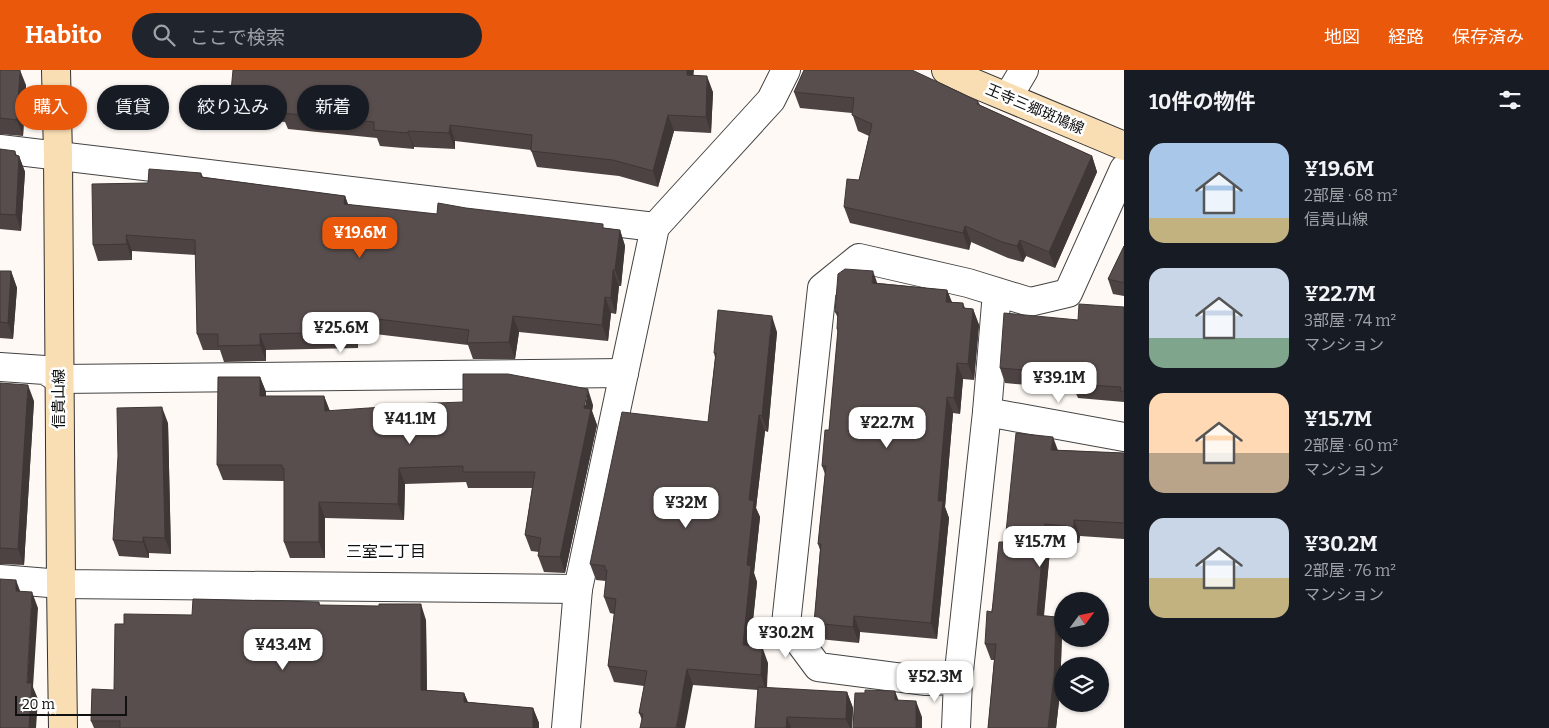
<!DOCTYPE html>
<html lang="ja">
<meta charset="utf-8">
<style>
body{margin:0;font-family:Bitter,"Noto Sans JP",serif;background:#20242c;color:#f1f3f6;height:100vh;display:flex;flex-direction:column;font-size:19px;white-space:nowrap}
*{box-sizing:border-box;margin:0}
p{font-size:16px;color:#9ea1a6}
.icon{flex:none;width:28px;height:28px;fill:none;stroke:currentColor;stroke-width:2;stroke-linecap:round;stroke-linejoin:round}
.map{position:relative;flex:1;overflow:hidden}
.sheet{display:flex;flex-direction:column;background:#171b24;width:425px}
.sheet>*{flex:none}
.banner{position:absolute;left:15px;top:15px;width:475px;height:45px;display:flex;gap:10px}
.needle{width:32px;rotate:57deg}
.buttons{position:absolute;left:1054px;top:522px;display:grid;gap:10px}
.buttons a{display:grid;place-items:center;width:55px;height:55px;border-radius:50%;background:#171b24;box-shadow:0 1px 4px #0004;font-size:25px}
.scale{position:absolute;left:15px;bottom:12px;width:112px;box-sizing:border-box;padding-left:5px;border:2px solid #101010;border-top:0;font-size:14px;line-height:18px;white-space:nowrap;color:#101010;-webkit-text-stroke:4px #fff;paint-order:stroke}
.price{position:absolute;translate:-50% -42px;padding:0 11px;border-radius:10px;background:#fff;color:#222;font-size:16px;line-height:32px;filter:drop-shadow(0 1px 2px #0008)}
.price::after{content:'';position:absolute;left:50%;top:30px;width:15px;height:11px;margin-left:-8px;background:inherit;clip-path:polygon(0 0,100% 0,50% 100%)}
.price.selected{background:#ea580c;color:#fff}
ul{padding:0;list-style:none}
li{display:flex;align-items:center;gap:15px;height:125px;padding:0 25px}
li span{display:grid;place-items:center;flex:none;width:140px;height:100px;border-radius:15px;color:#555}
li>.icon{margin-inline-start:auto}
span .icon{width:60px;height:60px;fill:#fffc;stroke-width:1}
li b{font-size:21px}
h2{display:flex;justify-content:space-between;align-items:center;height:60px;padding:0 25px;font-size:21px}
.pill{padding:0 18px;border-radius:22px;background:#171b24;box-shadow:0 1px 4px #0004;font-size:18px;line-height:45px}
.pill.selected{background:#ea580c;color:#fff}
header{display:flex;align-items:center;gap:30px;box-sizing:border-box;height:70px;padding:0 25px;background:#ea580c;color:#fff}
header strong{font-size:24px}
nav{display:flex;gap:28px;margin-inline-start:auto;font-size:18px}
.search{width:350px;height:45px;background:#20242c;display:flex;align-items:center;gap:12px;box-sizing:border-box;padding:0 18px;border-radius:28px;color:#9ea1a6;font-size:19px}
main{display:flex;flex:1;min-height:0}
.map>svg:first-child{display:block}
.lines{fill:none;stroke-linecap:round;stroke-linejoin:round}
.minor-casing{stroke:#434343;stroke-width:30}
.secondary-casing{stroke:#323232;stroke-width:30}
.minor{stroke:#fff;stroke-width:28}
.secondary{stroke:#f9deb4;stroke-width:28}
.wall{fill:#4c4342}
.shaded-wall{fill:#3e3736}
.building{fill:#584e4d;stroke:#3e3736}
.labels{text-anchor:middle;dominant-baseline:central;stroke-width:5;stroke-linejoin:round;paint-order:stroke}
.street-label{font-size:15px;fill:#101010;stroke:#fff}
.neighbourhood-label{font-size:16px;fill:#101010;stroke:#fff}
</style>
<header>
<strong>Habito</strong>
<div class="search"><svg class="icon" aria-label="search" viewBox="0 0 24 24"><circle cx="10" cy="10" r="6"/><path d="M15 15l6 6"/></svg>ここで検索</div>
<nav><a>地図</a><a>経路</a><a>保存済み</a></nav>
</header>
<main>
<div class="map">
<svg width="1124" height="658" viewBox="0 0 1124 658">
<rect width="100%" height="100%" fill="#fef9f4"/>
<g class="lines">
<!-- minor casing -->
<g class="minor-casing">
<g id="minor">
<polyline points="1008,27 1024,0"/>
<polyline points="0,79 655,157"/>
<polyline points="997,222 987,342 958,610 926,611 818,597 786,554 822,218 859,188 968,213 1030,232 1068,223 1124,99"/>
<polyline points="0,297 45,300 59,309 624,303"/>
<polyline points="987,342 1124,367"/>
<polyline points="0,509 61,514 578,519"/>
<polyline points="566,658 578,519 655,157 771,30 786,0"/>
<polyline points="956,658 958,610"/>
</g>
</g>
<!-- secondary casing -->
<g class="secondary-casing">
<g id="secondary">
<polyline points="56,0 58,85 61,514 63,658"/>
<polyline points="946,0 971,12 1124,76"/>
</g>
</g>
<!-- minor -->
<use href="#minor" class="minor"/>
<!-- secondary -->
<use href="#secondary" class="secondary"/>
</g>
<!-- wall -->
<g class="wall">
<polygon points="0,0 26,15 23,66 0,64"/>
<polygon points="694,5 713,22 711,63 674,61 658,117 619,106 537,97 531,80 455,71 455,79 414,77 414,79 380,76 377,68 288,59 285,52 236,47 230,32"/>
<polygon points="794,22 978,31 980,35 1092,86 1097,102 1055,198 1026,186 1023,192 1008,188 971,172 969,180 850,153 844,137 859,110 869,66 858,61 852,43 800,38"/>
<polygon points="0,79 19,86 25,102 21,161 0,159"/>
<polygon points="201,103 203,107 345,126 348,135 437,144 466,138 620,160 625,176 621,216 619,216 616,244 611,243 608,271 519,262 515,289 473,289 468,275 358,262 358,278 266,280 266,291 224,292 220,280 203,280 197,264 196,185 132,181 132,190 98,191 93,175 148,113"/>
<polygon points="1124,176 1124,226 1113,224 1108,209"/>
<polygon points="0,201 11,201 17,218 13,269 0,268"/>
<polygon points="878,213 947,220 952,232 963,233 965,238 973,239 979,255 974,310 963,309 960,344 953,343 945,437 949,448 937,569 860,562 859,573 819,569 814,553 820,480 818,474 825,404 822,396 829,360 838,263 837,259 838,248 835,242"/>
<polygon points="1124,237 1124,332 1078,328 1074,319 1005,313 1000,298 1078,250"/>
<polygon points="777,262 768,362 765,361 756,438 760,447 754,503 757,512 750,576 768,593 767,618 847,622 853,638 852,658 755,658 758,620 693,615 642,650 639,643 644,616 614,612 608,596 614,544 610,543 604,527 606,511 596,510 590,494 708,352 715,288 714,283"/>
<polygon points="260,307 266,322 266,326 324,326 330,341 593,335 592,341 597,355 565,503 544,502 538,486 539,482 531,481 525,465 532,418 468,418 466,412 405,414 404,450 325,448 325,488 290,488 284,472 284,411 223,410 217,395"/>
<polygon points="0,313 34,331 24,495 0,494"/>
<polygon points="168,353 171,484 149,483 149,488 119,486 113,470"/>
<polygon points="1058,380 1124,383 1124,469 1080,466 1079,473 1051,470 1044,546 1056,547 1062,563 1060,623 1056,658 988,658 994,590 991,590 985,574 1005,472"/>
<polygon points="319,532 320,535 426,550 427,620 464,623 468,632 533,638 539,653 539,658 94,658 91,651 114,620 124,554 192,545"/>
</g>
<!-- shaded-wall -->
<g class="shaded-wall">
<polygon points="20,0 26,15 23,66 17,50"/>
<polygon points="687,0 694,0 692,21 687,5"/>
<polygon points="707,6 713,22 711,63 706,47"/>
<polygon points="668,45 674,61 658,117 653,101"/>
<polygon points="450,55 455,71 455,79 449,63"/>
<polygon points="408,61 414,77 414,79 408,63"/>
<polygon points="15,81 19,91 19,86 25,102 21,161 16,145"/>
<polygon points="1092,86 1097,102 1055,198 1049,182"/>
<polygon points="345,126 351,142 344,134"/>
<polygon points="965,156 971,172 969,180 963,163"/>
<polygon points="620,160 625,176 621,216 615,200"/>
<polygon points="126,165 132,181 132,190 127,174"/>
<polygon points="1020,170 1026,186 1023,192 1017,176"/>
<polygon points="613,200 619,216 616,244 611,228"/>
<polygon points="11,201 17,218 13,269 8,253"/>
<polygon points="873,201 879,218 872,213"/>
<polygon points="947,220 953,236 946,232"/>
<polygon points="605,227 611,243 608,271 602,255"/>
<polygon points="973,239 979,255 974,310 968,294"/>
<polygon points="352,246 358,262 358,278 352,262"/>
<polygon points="513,246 519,262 515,289 509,272"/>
<polygon points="772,246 777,262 768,362 762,346"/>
<polygon points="260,264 266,280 266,291 260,275"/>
<polygon points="957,293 963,309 960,344 954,328"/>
<polygon points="260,307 266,322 266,342 260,326"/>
<polygon points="28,315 34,331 24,495 18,479"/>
<polygon points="588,319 593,335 592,341 597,355 565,503 560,487"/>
<polygon points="324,326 330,342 325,341"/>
<polygon points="947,327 953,343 945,437 949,448 937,569 931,553 938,431"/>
<polygon points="162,337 168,353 171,484 165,468"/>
<polygon points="759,345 765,361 756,438 760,447 754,503 757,512 749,591 743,575 749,430"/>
<polygon points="1053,367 1059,383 1051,380"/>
<polygon points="399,398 405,414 404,450 398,434"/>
<polygon points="319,432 325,448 325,488 319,472"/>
<polygon points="1074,450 1080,466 1079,473 1074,457"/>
<polygon points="1045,454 1051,470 1042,561 1037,545"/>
<polygon points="143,467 149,483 149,488 143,472"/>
<polygon points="16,510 22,526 16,521"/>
<polygon points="32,522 38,538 33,617 38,629 36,658 29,658 27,613"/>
<polygon points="421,534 426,550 427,636 421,620"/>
<polygon points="854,546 860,562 859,573 853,557"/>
<polygon points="1056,547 1062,563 1060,623 1056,658 1048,658"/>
<polygon points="762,576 768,593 766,621 761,605"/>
<polygon points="687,599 693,615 685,658 676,658"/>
<polygon points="895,621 901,637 895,630"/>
<polygon points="847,622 853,638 852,658 850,658 846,649"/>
<polygon points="464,623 470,639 464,632"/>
<polygon points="916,631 922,647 922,658 916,658"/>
<polygon points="533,638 539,653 539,658 533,658"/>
<polygon points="787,647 791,658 786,658"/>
</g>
<!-- building -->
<g class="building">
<polygon points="0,0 20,0 17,50 0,48"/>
<polygon points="233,0 687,0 687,5 707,6 706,47 668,45 653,101 613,90 531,81 532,65 450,55 449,63 408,61 408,63 374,60 374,52 282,43 282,36 230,32"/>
<polygon points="804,0 912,0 978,31 977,34 1092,86 1049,182 1020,170 1017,176 1002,172 965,156 963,163 844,137 847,109 859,110 872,54 852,45 854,28 794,22"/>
<polygon points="0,79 15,81 15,85 19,86 16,145 0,144"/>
<polygon points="149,99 201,103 201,107 345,126 344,134 437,144 438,133 466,138 603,154 603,158 620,160 615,200 613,200 611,228 605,227 602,255 513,246 509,272 467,273 469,260 352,246 352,262 260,264 260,275 218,276 218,264 197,264 195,170 126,165 127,174 93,175 92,114 148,113"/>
<polygon points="1124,176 1124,213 1108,209"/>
<polygon points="845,199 873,201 872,213 947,220 946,232 963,233 963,238 973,239 968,294 957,293 954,328 947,327 938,431 943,431 931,553 854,546 853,557 814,553 821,474 818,474 826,396 822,396 825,360 829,360 838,259 837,259 838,242 835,242 838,204"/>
<polygon points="0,201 11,201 8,253 0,252"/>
<polygon points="1079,234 1124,237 1124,321 1120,321 1121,317 1073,314 1073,304 1000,298 1004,243 1078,250"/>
<polygon points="718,240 772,246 762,346 759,345 749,430 754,431 747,495 751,496 743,575 762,576 761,605 687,599 676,658 640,658 643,644 639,643 647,601 608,596 616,529 604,527 607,500 605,500 605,496 590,494 622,342 708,352 716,283 714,283"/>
<polygon points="463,304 508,304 588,319 584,338 591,339 560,487 538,486 541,468 525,465 535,402 463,402 463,396 399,398 398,434 319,432 319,472 284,472 284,398 282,398 282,395 217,395 218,307 260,307 260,326 324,326 325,341 412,335 411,334 463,332"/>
<polygon points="0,313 28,315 18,479 0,478"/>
<polygon points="162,337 165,468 143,467 143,472 113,470 118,386 117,338"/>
<polygon points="1016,363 1053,367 1051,380 1124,383 1124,453 1074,450 1074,457 1045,454 1037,545 1056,547 1054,607 1048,658 988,658 996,574 985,574 987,541 992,542 999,472 1005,472"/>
<polygon points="0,509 16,510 16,521 32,522 27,613 32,613 29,658 0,658"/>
<polygon points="193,529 319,532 319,535 379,536 379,534 421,534 421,620 464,623 464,632 533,638 533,658 120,658 120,651 91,651 92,619 114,620 115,554 124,554 124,544 192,545"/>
<polygon points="758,617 847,622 846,649 787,647 786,658 755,658"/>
<polygon points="865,620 895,621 895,630 916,631 916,658 853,658 855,623 865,623"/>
</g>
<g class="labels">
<!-- street labels -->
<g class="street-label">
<text transform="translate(1035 39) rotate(23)">王寺三郷斑鳩線</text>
<text transform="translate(59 329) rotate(-90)">信貴山線</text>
</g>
<!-- neighbourhood labels -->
<g class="neighbourhood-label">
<text x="386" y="481">三室二丁目</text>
</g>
</g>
</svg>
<div class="buttons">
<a><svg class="needle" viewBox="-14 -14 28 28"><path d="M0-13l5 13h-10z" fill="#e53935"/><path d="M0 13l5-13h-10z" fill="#9ea1a6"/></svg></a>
<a><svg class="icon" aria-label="layers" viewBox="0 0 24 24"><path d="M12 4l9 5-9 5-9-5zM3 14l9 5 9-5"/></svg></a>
</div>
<div class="scale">20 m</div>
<b class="price selected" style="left:360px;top:189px">¥19.6M</b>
<b class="price" style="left:341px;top:284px">¥25.6M</b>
<b class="price" style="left:1059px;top:334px">¥39.1M</b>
<b class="price" style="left:410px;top:375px">¥41.1M</b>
<b class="price" style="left:887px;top:379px">¥22.7M</b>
<b class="price" style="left:686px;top:459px">¥32M</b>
<b class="price" style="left:1040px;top:498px">¥15.7M</b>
<b class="price" style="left:786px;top:589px">¥30.2M</b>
<b class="price" style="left:283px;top:601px">¥43.4M</b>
<b class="price" style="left:935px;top:633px">¥52.3M</b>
<div class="banner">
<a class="pill selected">購入</a>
<a class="pill">賃貸</a>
<a class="pill">絞り込み</a>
<a class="pill">新着</a>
</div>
</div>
<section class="sheet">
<h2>10件の物件<svg class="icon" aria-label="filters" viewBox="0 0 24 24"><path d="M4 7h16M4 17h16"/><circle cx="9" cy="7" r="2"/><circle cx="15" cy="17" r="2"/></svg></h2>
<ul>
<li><span style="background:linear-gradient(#a9c7e8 75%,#c2b280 0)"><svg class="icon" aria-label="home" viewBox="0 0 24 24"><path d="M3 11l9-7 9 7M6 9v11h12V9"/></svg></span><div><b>¥19.6M</b><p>2部屋 · 68 m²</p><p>信貴山線</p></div></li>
<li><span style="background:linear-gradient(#c9d6e8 70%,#7fa58c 0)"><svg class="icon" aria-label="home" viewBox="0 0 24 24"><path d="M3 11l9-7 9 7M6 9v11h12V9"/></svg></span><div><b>¥22.7M</b><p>3部屋 · 74 m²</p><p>マンション</p></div></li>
<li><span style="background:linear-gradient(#ffd9b3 60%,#b9a48a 0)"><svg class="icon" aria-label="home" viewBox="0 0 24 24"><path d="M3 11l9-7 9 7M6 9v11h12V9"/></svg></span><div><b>¥15.7M</b><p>2部屋 · 60 m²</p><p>マンション</p></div></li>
<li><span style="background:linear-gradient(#c9d6e8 60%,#c2b280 0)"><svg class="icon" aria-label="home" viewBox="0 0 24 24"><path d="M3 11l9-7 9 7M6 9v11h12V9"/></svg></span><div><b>¥30.2M</b><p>2部屋 · 76 m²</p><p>マンション</p></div></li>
</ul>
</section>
</main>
